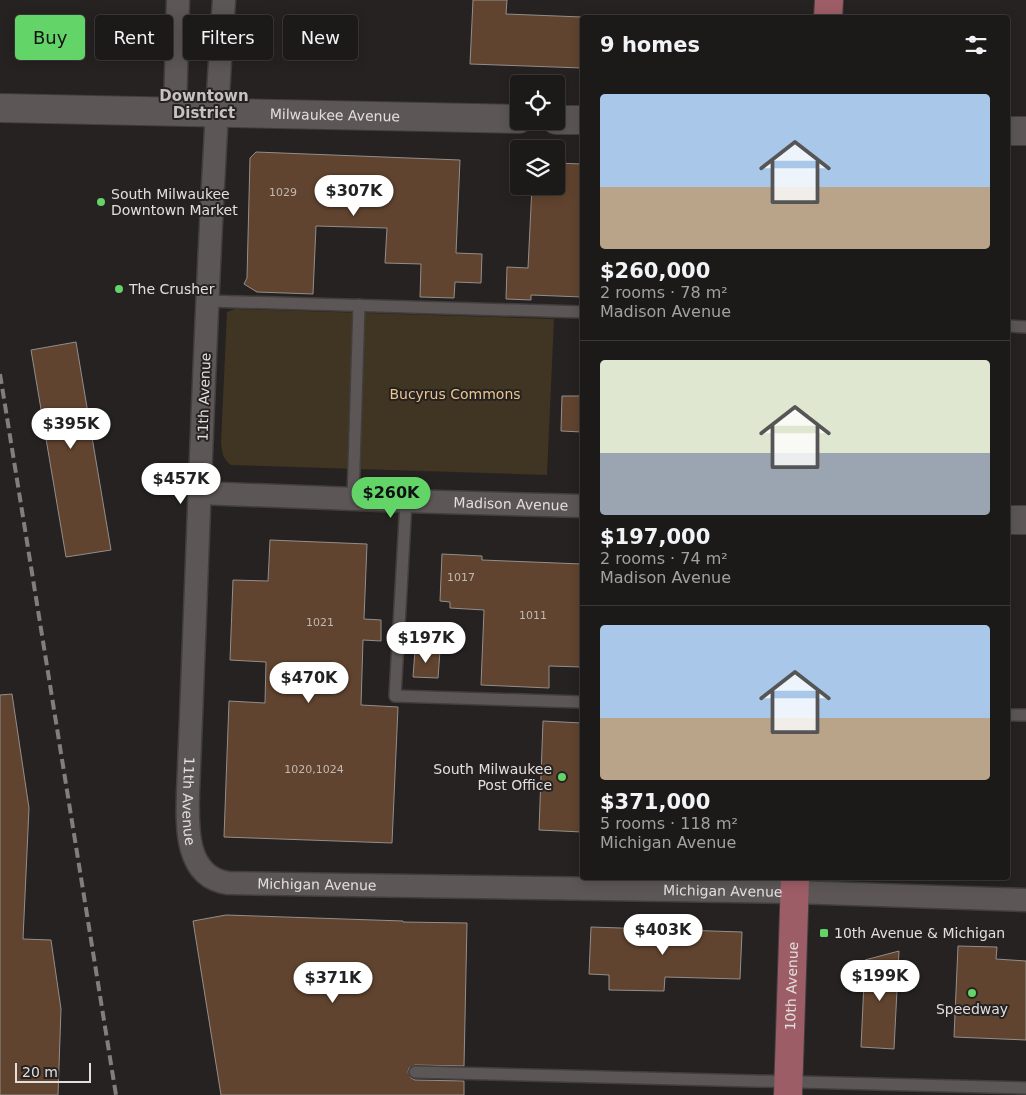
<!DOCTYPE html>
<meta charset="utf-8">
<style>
body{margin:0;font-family:"DejaVu Sans",sans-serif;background:#292726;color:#f1f3f6;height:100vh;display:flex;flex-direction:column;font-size:19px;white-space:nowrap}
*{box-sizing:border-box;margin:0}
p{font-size:16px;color:#a0a1a2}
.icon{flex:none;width:28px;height:28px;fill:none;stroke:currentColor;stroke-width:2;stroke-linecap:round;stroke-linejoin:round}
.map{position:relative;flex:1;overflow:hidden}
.sheet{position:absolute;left:580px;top:15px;width:430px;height:865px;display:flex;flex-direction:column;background:#1c1a19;border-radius:5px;box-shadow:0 2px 12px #0003,0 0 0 1px #3a3838}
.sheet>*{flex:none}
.top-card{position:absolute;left:15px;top:15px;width:475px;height:45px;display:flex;gap:10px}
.buttons{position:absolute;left:510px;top:75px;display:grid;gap:10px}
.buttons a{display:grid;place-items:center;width:55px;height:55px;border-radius:5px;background:#1c1a19;box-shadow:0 2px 12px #0003,0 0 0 1px #3a3838;font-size:25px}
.scale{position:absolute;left:15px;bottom:12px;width:76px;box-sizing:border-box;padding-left:5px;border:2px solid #e1dedd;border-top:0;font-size:14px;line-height:18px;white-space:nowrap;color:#e1dedd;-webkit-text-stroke:4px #262221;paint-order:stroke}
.price{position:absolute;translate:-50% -42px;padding:0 11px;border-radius:18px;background:#fff;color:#222;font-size:16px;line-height:32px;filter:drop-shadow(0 1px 2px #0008)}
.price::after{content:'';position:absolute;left:50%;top:30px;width:15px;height:11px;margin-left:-8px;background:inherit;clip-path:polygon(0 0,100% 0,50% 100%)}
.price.on{background:#63d468;color:#111}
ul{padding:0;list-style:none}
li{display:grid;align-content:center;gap:10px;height:265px;padding:0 20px}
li+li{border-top:1px solid #3a3838}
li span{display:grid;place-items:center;height:155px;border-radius:5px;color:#555}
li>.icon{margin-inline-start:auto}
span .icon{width:90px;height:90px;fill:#fffc;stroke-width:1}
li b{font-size:21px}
h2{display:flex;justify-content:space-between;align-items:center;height:60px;padding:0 20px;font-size:21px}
.pill{padding:0 18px;border-radius:5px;background:#1c1a19;box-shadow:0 2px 12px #0003,0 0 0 1px #3a3838;font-size:18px;line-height:45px}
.pill.on{background:#63d468;color:#111}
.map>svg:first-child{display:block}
.green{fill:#403422}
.building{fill:#61442f;stroke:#938e8b}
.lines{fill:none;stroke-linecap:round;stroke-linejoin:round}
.service-casing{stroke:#413e3d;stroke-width:14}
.minor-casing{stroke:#413e3d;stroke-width:25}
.tertiary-casing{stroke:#413e3d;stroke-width:30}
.primary-casing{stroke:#413e3d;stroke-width:30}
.service{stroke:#5c5756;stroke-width:11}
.minor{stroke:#5c5756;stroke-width:22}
.tertiary{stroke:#5c5756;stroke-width:28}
.primary{stroke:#9d5d67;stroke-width:28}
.rail{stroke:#827e7d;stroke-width:4;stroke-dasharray:10 5;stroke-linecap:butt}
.poi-dot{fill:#63d468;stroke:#262221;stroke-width:2}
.labels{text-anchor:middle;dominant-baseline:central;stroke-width:4;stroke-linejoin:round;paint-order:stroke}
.number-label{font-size:11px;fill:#c1b8b2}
.street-label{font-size:14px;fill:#e1dedd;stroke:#262221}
.poi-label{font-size:14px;fill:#e1dedd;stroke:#262221;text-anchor:start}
.park-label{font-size:14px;fill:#eac58e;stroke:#262221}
.neighbourhood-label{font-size:15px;font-weight:bold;fill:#c7c1bf;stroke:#262221}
</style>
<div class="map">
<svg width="1026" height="1095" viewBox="0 0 1026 1095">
<rect width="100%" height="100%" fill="#262221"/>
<!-- green -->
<path class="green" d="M235 309 554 319 547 475 231 465C223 459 222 453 221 443L227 312Z"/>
<!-- building -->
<g class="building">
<polygon points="473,0 507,0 506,14 582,17 582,68 470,64"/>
<polygon points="256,152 460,160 456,253 482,254 481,283 455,282 454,298 420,297 421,264 385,263 387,228 316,226 313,294 257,292 244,284 247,278 250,158"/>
<polygon points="556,163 582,164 582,297 531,295 531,300 506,299 507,267 528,268 532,186 556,186"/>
<polygon points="76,342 111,550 66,557 31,350"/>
<polygon points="562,396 582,396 582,432 561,431"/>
<polygon points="270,540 367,544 364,619 381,620 381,641 363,640 361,705 398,707 392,843 224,837 229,701 265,703 266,662 230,660 233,580 268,581"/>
<polygon points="442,554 482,556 482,560 582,564 582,667 549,666 549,688 481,685 484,610 450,608 450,602 440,601"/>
<polygon points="415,650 440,651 438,678 413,677"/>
<polygon points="12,694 29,808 23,939 51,940 61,1009 58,1095 0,1095 0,695"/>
<polygon points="543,721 582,723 582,832 539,830"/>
<polygon points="226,915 403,921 403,922 467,923 464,1066 415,1065 409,1068 408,1072 411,1078 415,1080 464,1081 464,1095 221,1095 193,921"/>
<polygon points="591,927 742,932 740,979 665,977 664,991 609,990 609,975 589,974"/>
<polygon points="958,946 997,947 996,959 1026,961 1026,1040 954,1037"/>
<polygon points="899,951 894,1049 861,1047 865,960"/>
</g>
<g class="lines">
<!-- service casing -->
<g class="service-casing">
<g id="service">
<polyline points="208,301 582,312"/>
<polyline points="1008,326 1026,327"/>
<polyline points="353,499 359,305"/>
<polyline points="406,501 395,696 582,702"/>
<polyline points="1008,715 1026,715"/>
<polyline points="415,1072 1026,1088"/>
</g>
</g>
<!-- minor casing -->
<g class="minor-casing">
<g id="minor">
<path id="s1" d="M224 0C206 264 199 528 188 792 187 826 185 877 228 883L794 892 1026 900"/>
<polyline points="175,111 178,0"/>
<path id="s2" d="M200 493 406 501 582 506"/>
</g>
</g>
<!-- tertiary casing -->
<g class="tertiary-casing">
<g id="tertiary">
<path id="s3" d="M0 108 519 119"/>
<polyline points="556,120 582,120"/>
<polyline points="1008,131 1026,131"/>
<polyline points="1008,520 1026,520"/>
</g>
</g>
<!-- primary casing -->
<g class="primary-casing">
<g id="primary">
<polyline points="828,18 829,0"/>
<path id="s4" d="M788 1095 795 878"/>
</g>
</g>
<!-- service -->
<use href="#service" class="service"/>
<!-- minor -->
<use href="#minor" class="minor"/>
<!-- tertiary -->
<use href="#tertiary" class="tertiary"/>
<!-- primary -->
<use href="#primary" class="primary"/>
<!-- rail -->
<polyline class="rail" points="0,374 116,1095"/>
</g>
<!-- markers -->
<g class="poi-dot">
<circle cx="101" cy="202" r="5"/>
<circle cx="119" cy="289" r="5"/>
<circle cx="562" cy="777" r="5"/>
<rect x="819" y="928" width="10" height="10" rx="2.5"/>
<circle cx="972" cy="993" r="5"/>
</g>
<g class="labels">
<!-- number labels -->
<g class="number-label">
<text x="283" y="192">1029</text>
<text x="461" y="577">1017</text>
<text x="533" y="615">1011</text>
<text x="320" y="622">1021</text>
<text x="314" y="769">1020,1024</text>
</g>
<!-- street labels -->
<g class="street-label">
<text stroke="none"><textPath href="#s3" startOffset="335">Milwaukee Avenue</textPath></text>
<text transform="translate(204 397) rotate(-88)">11th Avenue</text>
<text stroke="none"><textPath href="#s2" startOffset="311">Madison Avenue</textPath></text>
<text stroke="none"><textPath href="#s1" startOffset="802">11th Avenue</textPath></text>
<text stroke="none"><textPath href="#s1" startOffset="992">Michigan Avenue</textPath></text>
<text stroke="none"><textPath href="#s1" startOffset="1398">Michigan Avenue</textPath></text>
<text stroke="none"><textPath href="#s4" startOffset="109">10th Avenue</textPath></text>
</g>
<!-- poi labels -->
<g class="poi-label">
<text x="111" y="194">South Milwaukee<tspan x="111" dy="16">Downtown Market</tspan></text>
<text x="129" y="289">The Crusher</text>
<text x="552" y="769" text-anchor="end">South Milwaukee<tspan x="552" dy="16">Post Office</tspan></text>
<text x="834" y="933">10th Avenue &amp; Michigan</text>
<text x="972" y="1009" text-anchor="middle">Speedway</text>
</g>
<!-- park labels -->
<g class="park-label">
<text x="455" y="394">Bucyrus Commons</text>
</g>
<!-- neighbourhood labels -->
<g class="neighbourhood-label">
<text x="204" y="96">Downtown<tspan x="204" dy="17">District</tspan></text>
</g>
</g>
</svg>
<div class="buttons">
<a><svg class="icon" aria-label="locate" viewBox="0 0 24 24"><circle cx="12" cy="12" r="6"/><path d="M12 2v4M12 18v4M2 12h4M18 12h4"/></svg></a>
<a><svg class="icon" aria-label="layers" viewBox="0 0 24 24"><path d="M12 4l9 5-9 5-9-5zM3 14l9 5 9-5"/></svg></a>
</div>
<div class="scale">20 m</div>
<b class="price" style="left:354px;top:217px">$307K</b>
<b class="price" style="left:71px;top:450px">$395K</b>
<b class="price" style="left:181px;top:505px">$457K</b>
<b class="price on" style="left:391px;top:519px">$260K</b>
<b class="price" style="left:426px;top:664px">$197K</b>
<b class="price" style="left:309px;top:704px">$470K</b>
<b class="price" style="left:663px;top:956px">$403K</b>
<b class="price" style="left:880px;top:1002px">$199K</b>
<b class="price" style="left:333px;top:1004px">$371K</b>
<div class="top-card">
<a class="pill on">Buy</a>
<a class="pill">Rent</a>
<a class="pill">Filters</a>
<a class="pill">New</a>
</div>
<section class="sheet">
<h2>9 homes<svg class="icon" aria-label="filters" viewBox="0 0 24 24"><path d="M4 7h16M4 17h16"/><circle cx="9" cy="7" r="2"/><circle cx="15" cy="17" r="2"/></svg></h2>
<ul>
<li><span style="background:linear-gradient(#a9c7e8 60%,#b9a48a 0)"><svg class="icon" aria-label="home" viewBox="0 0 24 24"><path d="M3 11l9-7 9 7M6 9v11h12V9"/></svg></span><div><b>$260,000</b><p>2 rooms · 78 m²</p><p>Madison Avenue</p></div></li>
<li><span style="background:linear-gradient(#dfe7d0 60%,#9aa5b1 0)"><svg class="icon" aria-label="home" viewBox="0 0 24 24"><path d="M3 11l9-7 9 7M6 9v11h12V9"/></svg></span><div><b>$197,000</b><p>2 rooms · 74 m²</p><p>Madison Avenue</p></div></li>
<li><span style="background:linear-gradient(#a9c7e8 60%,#b9a48a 0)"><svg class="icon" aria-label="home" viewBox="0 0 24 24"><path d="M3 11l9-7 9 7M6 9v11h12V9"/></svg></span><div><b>$371,000</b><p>5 rooms · 118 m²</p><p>Michigan Avenue</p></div></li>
</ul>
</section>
</div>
